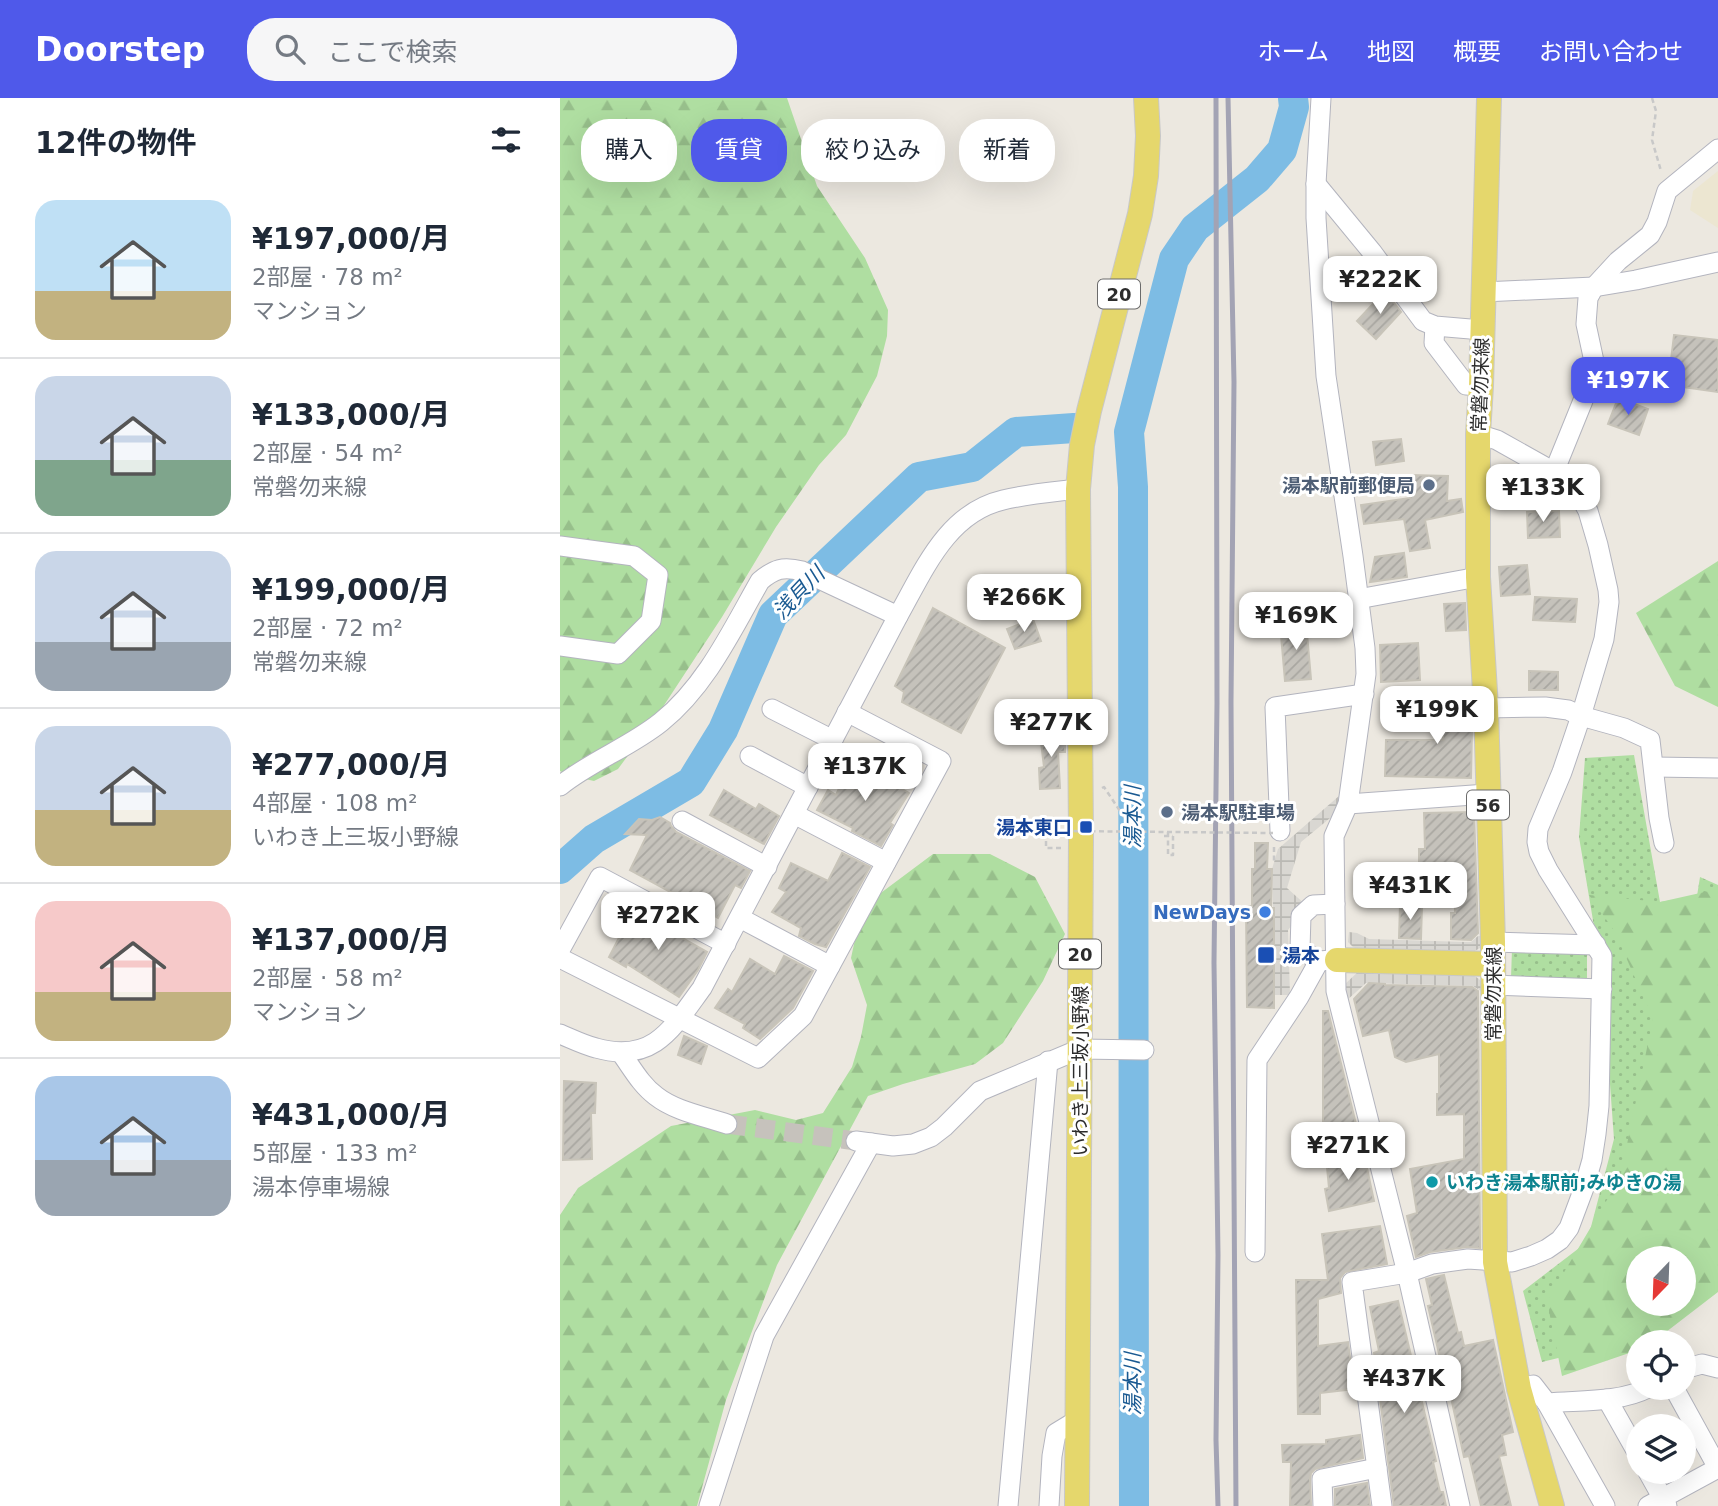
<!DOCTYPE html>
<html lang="ja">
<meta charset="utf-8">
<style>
body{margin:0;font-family:"DejaVu Sans","Noto Sans JP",sans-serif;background:#f6f6f7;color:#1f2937;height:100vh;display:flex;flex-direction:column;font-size:26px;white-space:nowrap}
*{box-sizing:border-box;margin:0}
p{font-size:23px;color:#747a83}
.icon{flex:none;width:38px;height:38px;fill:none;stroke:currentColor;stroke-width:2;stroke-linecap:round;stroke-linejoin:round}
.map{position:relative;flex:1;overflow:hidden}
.details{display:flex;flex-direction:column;background:#fff;width:560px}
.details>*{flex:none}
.banner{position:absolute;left:21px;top:21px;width:665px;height:63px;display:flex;gap:14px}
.needle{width:46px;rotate:203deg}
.controls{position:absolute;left:1066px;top:1148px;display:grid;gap:14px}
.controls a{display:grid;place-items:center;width:70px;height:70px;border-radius:50%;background:#fff;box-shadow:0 7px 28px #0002;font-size:35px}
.price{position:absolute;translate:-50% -60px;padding:0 16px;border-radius:14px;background:#fff;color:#222;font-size:23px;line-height:46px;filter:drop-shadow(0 2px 4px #0008)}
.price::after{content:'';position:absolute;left:50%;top:42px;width:21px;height:16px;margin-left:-10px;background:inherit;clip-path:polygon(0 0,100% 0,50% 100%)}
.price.selected{background:#4f59ea;color:#fff}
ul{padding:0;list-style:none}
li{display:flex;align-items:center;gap:21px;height:175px;padding:0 35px}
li+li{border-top:2px solid #e0e1e3}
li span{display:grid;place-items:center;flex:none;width:196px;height:140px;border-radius:21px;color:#555}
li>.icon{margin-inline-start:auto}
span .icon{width:84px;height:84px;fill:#fffc;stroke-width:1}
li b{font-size:30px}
h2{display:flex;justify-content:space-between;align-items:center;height:84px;padding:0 35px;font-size:30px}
.tag{padding:0 24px;border-radius:28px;background:#fff;box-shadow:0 7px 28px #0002;font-size:24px;line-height:63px}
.tag.selected{background:#4f59ea;color:#fff}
header{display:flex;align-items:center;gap:42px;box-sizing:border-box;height:98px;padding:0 35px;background:#4f59ea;color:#fff}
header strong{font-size:33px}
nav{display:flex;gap:38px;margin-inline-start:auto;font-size:24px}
.search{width:490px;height:63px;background:#f6f6f7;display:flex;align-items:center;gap:18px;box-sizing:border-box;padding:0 24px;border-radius:28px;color:#747a83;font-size:26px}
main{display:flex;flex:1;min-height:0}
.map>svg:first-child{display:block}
.education{fill:#ece6d1}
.grass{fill:url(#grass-dots)}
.forest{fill:url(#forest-firs);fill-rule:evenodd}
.plaza{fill:url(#plaza-grid)}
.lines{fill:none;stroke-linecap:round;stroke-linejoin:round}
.river{stroke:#7dbce4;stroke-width:30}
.building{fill:url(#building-hatch);stroke:#c8c4b9;stroke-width:2}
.minor-tunnel{stroke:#c6c2bc;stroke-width:19;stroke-dasharray:19 10;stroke-linecap:butt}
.minor-casing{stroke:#b3b4be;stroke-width:21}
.major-casing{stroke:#c8c8c8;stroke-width:26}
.path{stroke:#c8c8c8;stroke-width:2.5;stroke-dasharray:5 3.5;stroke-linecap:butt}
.minor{stroke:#fff;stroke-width:19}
.major{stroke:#e5d76c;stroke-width:24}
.rail{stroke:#a3a3b4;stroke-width:5}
.path-bridge{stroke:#c8c8c8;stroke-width:2.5;stroke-dasharray:5 3.5;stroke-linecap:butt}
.service-dot{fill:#5c6f8a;stroke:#fff;stroke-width:2.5}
.transit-dot{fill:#1a4fb4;stroke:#fff;stroke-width:2.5}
.shop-dot{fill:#3f7fe0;stroke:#fff;stroke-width:2.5}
.culture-dot{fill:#0f9aa8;stroke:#fff;stroke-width:2.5}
.labels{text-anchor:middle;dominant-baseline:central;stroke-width:6;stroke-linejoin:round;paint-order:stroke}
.shield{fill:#fff;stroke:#6b6b6b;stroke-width:2}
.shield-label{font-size:18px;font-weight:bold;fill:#2c2c2c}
.street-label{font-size:19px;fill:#2c2c2c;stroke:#fff}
.service-label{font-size:19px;font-weight:bold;fill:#4e5e75;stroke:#fff;text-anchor:end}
.transit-label{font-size:19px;font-weight:bold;fill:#164399;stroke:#fff;text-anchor:end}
.shop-label{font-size:19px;font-weight:bold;fill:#366cbe;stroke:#fff;text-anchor:end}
.culture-label{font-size:19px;font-weight:bold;fill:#0d838f;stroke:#fff;text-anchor:start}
.water-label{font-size:21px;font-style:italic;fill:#1a5a92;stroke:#fff}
</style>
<header>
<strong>Doorstep</strong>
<div class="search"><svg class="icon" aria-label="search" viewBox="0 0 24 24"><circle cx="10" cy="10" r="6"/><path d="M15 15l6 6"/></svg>ここで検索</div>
<nav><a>ホーム</a><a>地図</a><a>概要</a><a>お問い合わせ</a></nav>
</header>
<main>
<section class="details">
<h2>12件の物件<svg class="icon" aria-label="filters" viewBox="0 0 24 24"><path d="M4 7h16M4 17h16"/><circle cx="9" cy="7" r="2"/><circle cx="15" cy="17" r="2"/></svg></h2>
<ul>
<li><span style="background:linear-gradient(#bfe0f5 65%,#c2b280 0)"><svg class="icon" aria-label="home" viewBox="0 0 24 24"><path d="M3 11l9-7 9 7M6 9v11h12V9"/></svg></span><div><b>¥197,000/月</b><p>2部屋 · 78 m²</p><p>マンション</p></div></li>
<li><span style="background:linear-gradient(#c9d6e8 60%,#7fa58c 0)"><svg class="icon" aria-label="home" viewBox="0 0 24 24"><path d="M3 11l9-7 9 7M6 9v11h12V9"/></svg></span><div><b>¥133,000/月</b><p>2部屋 · 54 m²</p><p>常磐勿来線</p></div></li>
<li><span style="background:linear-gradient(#c9d6e8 65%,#9aa5b1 0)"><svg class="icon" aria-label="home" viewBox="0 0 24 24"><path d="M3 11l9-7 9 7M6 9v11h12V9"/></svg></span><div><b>¥199,000/月</b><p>2部屋 · 72 m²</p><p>常磐勿来線</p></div></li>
<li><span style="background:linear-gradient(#c9d6e8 60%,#c2b280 0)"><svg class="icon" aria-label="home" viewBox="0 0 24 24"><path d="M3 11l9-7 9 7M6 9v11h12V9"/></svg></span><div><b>¥277,000/月</b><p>4部屋 · 108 m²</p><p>いわき上三坂小野線</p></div></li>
<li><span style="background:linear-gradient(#f6c9c9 65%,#c2b280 0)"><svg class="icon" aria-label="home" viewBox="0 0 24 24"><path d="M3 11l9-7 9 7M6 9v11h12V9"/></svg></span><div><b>¥137,000/月</b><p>2部屋 · 58 m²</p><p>マンション</p></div></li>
<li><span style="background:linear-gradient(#a9c7e8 60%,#9aa5b1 0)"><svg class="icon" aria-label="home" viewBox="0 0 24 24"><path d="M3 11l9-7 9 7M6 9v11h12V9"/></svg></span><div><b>¥431,000/月</b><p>5部屋 · 133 m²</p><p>湯本停車場線</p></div></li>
</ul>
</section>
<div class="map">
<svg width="1158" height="1408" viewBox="0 0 1158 1408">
<defs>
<pattern id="grass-dots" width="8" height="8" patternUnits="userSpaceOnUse" patternTransform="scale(1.75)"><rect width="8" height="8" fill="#afdea1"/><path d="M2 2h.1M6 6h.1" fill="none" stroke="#97bf8b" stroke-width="1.8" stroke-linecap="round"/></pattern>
<pattern id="forest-firs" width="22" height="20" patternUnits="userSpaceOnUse" patternTransform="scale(1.75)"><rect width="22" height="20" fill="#afdea1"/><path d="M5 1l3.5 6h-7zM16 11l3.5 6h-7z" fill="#97bf8b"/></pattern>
<pattern id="plaza-grid" width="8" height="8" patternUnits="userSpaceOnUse" patternTransform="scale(1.75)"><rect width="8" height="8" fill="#d9d7d2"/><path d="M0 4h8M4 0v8" fill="none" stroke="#bab9b4"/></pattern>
<pattern id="building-hatch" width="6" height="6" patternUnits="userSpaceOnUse" patternTransform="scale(1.75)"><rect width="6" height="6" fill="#c5c2bb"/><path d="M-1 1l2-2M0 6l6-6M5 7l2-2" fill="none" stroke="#a9a7a1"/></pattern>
</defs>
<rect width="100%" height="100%" fill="#ece8e0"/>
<!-- education -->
<polygon class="education" points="1158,73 1158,130 1130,112 1133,93"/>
<!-- grass -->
<g class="grass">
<polygon points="1074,657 1100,804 1137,798 1140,779 1158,787 1158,1139 1124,1160 1078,1160 1078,1206 1055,1246 982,1264 963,1193 1027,1144 1054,1041 1042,876 1019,739 1025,660"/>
<polygon points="952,851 1027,854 1027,883 951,880"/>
</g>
<!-- forest -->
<g class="forest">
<polygon points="0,0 227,0 257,88 305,160 328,212 327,238 317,278 286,337 259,367 216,429 162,519 95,621 58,671 34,683 7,677 0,673"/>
<polygon points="1158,463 1158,609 1115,588 1076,515"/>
<polygon points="373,756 430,756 475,779 505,836 483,883 443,945 415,966 343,986 308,998 217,1167 166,1302 137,1408 0,1408 0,1117 18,1090 111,1028 195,1012 236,1022 263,1015 292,969 301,939 307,907 291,860 302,809"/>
<path d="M1158 791V1194L1093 1244H1078V1252L1002 1278 987 1203 1060 1080 1093 921 1055 834 1029 797 1100 804ZM1124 1160V1206H1078V1160Z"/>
</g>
<!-- plaza -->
<g class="plaza">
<polygon points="787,691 775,716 741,744 727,790 747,808 728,832 730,897 715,897 712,771 718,751"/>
<polygon points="789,834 797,835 809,841 906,844 911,844 918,838 924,838 924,844 920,850 913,854 804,854 793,849 788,844"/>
<polygon points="800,872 913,877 919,881 923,886 924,892 921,893 913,888 806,885 785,904 784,887"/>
</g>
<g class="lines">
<!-- river -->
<g class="river">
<polyline points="0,771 34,741 131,684 163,632 213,517 359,379 412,369 456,334 514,330"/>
<polyline points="574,1408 573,389 569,334 614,161 635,130 697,81 722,52 734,9 733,0"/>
</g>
</g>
<!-- building -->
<g class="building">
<polygon points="825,193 841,214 816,241 797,223"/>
<polygon points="1114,237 1158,242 1158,294 1108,287"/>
<polygon points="1058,300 1088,311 1079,337 1048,326"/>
<polygon points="841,341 844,363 816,367 813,344"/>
<polygon points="850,377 888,378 887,403 901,401 903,414 865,422 870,450 850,453 844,421 804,426 801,407 850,400"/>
<polygon points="999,413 1000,439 968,440 967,414"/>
<polygon points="844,455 847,479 810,484 815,459"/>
<polygon points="967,467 970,496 941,498 939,469"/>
<polygon points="975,499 1017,501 1015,524 973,522"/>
<polygon points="905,505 906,532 886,533 884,506"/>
<polygon points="373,510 445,550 401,635 342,604 344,594 335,588"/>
<polygon points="473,521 481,543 455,551 447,531"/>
<polygon points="746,524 751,581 725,583 720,526"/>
<polygon points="858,545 860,582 821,584 820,547"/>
<polygon points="969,573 998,574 998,592 969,592"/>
<polygon points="910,595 912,631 911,680 825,678 826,642 883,642 881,597"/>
<polygon points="505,633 505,654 498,654 500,690 480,691 479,670 484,669 480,636"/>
<polygon points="291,664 318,677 349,695 330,725 333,727 321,748 292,733 293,730 257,712 268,692 276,697"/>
<polygon points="164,692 196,711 199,706 219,718 204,746 150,717"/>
<polygon points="914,714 918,835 911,842 891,841 891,815 895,815 894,782 859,784 859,751 865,751 864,715"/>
<polygon points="100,719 110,725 111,728 116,734 190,773 181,790 175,787 158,820 70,772 87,737 65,736 79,721 92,722"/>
<polygon points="695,745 708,745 707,771 712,771 711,810 714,810 714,910 687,909 686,808 692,808 692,771 695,771"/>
<polygon points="282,755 310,769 266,849 255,846 239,838 241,830 212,814 226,794 219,790 231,765 268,783"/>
<polygon points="840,807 862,808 861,841 839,840"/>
<polygon points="72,810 120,835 119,838 147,854 138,872 119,899 67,866 66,869 49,859 64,830 62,829"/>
<polygon points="224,858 253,873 233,910 200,941 183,930 185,926 155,910 168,891 172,894 190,861 215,876"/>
<polygon points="809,885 825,886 825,887 912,889 918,893 920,1150 907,1149 870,1154 856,1159 847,1118 857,1115 850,1071 904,1061 904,1016 877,1017 877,996 879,996 879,956 846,964 835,959 829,932 803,938 794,901"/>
<polygon points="763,913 768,913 798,1034 763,1034"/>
<polygon points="124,938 147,948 141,966 118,957"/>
<polygon points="4,983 36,985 35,1015 31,1015 32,1061 3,1062"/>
<polygon points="804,1056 814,1103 769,1113 765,1091 769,1090 766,1059"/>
<polygon points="820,1128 827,1166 785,1174 780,1180 781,1195 758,1201 758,1248 788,1244 794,1291 760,1295 760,1316 738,1316 736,1182 768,1182 762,1136"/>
<polygon points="884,1177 898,1235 901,1234 904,1248 933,1242 953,1334 942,1337 946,1357 939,1358 951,1408 921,1408 909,1358 904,1359 887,1281 885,1282 868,1208 872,1207 866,1181"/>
<polygon points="838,1203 876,1363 873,1364 880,1394 883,1394 886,1408 834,1408 814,1255 819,1253 810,1209"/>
<polygon points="800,1337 803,1360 755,1371 751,1375 750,1381 751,1408 730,1408 731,1364 723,1364 722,1347 766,1346 766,1342"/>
<polygon points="807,1385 810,1408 775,1408 775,1391"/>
</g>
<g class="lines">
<!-- minor-tunnel -->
<polyline class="minor-tunnel" points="167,1026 296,1043"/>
<!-- minor casing -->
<g class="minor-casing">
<g id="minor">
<polyline points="761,0 756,86 756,120 766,278 793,458 805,550 806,576 788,706 774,738 776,893 847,1175 900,1408"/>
<polyline points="756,86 812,154 863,223 875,228 922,232"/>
<polyline points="923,194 1034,189 1076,182 1158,164"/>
<polyline points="875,228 874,245 906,287 921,288"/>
<polyline points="994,374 1033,278 1035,268 1026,226 1028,200 1034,189 1058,163 1090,137 1097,124 1107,93 1158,51"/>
<polyline points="0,448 74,458 98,477 91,523 58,556 0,548"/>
<polyline points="798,501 918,479"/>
<polyline points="926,610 985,609 1008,612 1021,618 1064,630 1090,642 1099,720 1104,745"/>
<polyline points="212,611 273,642"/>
<polyline points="190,658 248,689"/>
<polyline points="1094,669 1158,670"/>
<path d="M0 688C31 663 70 649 101 624 146 588 172 532 200 483 214 471 223 468 242 473L338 518"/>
<polyline points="788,706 927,696"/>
<polyline points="234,716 326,764"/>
<polyline points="122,723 207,769"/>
<polyline points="720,733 715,609 804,596"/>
<polyline points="180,820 270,868"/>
<polyline points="933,844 1036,847"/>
<polyline points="0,852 40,779 166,846"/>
<polyline points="0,860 198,960 243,918 381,663 287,614"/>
<polyline points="772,862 759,863 740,851 741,818 753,807 775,806"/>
<polyline points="932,887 1042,891"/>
<path d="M0 936C12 941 24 947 36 950 93 966 112 931 142 890L338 518C364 472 387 415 443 402 467 396 493 394 518 391"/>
<path d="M61 955C72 970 81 987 96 998 115 1013 143 1018 167 1026"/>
<polyline points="296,1043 333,1048 353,1046 371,1039 384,1029 420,993 520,951 584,952"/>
<polyline points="695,1154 697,962 739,899 759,863"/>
<polyline points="1124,1271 1142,1266 1158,1270"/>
<polyline points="1114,1290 1158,1370"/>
<polyline points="959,1291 973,1287 987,1305 1045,1408"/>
<polyline points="1047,1301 1078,1356"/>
<path d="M987 1305C1019 1302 1059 1305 1088 1290"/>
<polyline points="1088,1374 1107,1408"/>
<polyline points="149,1408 204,1238 311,1045"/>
<polyline points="448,1408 488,963"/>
<polyline points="489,1408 492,1358 496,1335 519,1321"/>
<polyline points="763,1408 762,1381 817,1370"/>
<polyline points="822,1408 792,1184 847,1175 872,1166 908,1161 952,1164 971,1158 987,1151 1000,1142 1009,1130 1024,1090 1032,1062 1036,1036 1039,1008 1042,858 988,772 979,754 977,744 978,731 1002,674 1021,618 1044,541 1049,504 1048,492 1038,447 1028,413 1012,384 937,342 918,336"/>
<polyline points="1088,1408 1158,1370"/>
</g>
</g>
<!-- major casing -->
<g class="major-casing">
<g id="major">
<polyline points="929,0 921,288 918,336 918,479 926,610 933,844 935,1164 959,1291 992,1408"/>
<polyline points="777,862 932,866"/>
<polyline points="517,1408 521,736 518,391 522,347 529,313 580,116 586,78 588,38 586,0"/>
</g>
</g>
<!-- path -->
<g class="path">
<polyline points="1092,0 1096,13 1092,42 1101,73"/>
<polyline points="542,690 544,689 574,734"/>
<polyline points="604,738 613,738"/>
<polyline points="714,749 714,765"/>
<polyline points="501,750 486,750 486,733 503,733"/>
</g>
<!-- minor -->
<use href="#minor" class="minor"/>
<!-- major -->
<use href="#major" class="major"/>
<!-- rail -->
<g class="rail">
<polyline points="656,0 657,605 654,865 658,1157 656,1342 658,1408"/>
<polyline points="668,0 674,284 671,604 676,1408"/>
</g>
<!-- path-bridge -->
<g class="path-bridge">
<polyline points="505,733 713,735"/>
<polyline points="608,734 608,757 613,757 613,738"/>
</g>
</g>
<!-- markers -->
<g class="service-dot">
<circle cx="869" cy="387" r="7"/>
<circle cx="607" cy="714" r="7"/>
</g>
<g class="transit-dot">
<rect x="519" y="722" width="14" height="14" rx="3.5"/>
<rect x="697" y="848" width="18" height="18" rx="3.5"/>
</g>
<circle class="shop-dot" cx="705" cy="814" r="7"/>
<circle class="culture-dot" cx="872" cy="1084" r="7"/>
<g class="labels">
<!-- shield labels -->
<g class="shield">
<rect x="538" y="181.5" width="42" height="29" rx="5"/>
<rect x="907" y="692.5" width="42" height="29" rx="5"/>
<rect x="499" y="841.5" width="42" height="29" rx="5"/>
</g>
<g class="shield-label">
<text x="559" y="196">20</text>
<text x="928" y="707">56</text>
<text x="520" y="856">20</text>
</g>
<!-- street labels -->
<g class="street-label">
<text transform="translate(920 287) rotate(-88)">常磐勿来線</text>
<text transform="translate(933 896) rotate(-90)">常磐勿来線</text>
<text transform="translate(520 973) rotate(-90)">いわき上三坂小野線</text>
</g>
<!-- service labels -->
<g class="service-label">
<text x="855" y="387">湯本駅前郵便局</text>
<text x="621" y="714" text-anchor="start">湯本駅駐車場</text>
</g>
<!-- transit labels -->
<g class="transit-label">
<text x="512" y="729">湯本東口</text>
<text x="722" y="857" text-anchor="start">湯本</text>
</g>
<!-- shop labels -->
<g class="shop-label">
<text x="691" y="814">NewDays</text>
</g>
<!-- culture labels -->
<g class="culture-label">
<text x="886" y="1084">いわき湯本駅前;みゆきの湯</text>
</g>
<!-- water labels -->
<g class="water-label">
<text transform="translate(239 495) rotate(-46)">浅貝川</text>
<text transform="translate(573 719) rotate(-90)">湯本川</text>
<text transform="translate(573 1286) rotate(-90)">湯本川</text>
</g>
</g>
</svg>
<div class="controls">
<a><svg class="needle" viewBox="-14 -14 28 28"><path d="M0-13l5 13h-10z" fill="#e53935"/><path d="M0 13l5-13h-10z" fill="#747a83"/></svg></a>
<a><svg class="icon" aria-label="locate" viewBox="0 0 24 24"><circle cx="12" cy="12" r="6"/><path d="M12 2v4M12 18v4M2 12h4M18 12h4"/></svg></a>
<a><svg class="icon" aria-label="layers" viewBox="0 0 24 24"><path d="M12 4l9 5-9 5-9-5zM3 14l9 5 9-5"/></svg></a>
</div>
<b class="price" style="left:820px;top:218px">¥222K</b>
<b class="price selected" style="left:1068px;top:319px">¥197K</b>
<b class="price" style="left:983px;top:426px">¥133K</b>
<b class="price" style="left:464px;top:536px">¥266K</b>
<b class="price" style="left:736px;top:554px">¥169K</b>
<b class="price" style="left:877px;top:648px">¥199K</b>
<b class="price" style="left:491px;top:661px">¥277K</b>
<b class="price" style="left:305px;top:705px">¥137K</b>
<b class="price" style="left:850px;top:824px">¥431K</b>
<b class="price" style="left:98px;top:854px">¥272K</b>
<b class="price" style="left:788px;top:1084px">¥271K</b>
<b class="price" style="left:844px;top:1317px">¥437K</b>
<div class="banner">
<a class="tag">購入</a>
<a class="tag selected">賃貸</a>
<a class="tag">絞り込み</a>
<a class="tag">新着</a>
</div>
</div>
</main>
